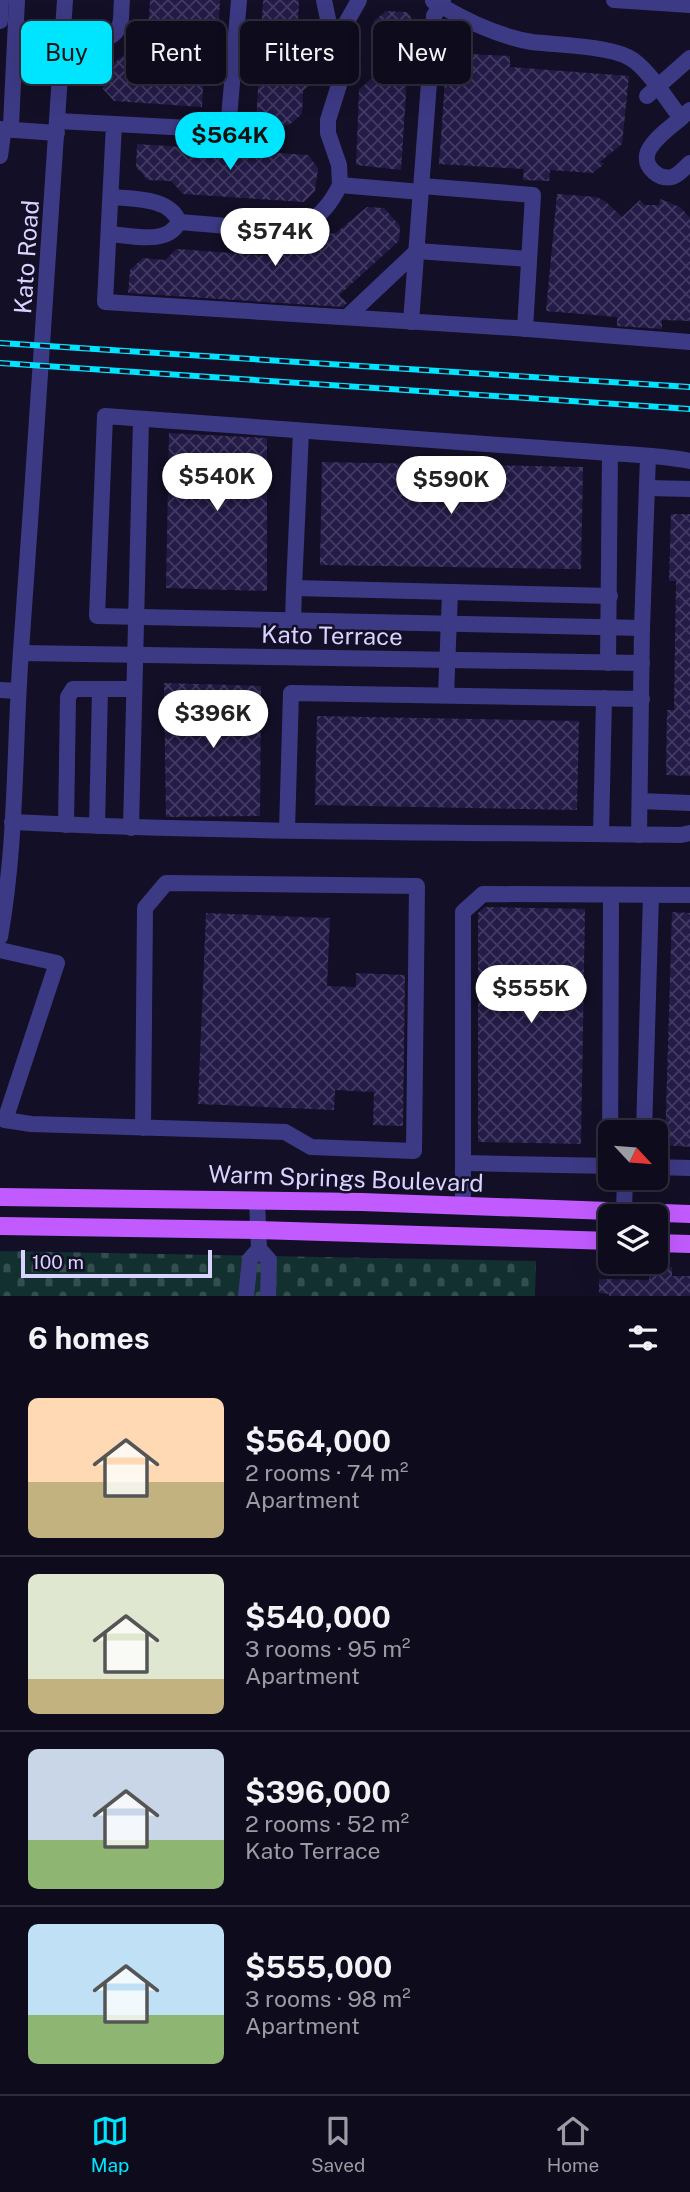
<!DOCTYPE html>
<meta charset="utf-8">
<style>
body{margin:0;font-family:"Public Sans",sans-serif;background:#1c1929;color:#f1f3f6;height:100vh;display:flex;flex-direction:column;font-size:26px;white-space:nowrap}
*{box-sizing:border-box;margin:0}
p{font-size:23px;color:#9b9ba3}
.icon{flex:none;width:38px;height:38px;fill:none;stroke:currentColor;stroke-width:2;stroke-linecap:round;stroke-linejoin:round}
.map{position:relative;height:1296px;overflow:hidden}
.details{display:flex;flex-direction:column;background:#0e0b1c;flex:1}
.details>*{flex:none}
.top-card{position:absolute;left:21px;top:21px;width:649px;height:63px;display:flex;gap:14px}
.needle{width:46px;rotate:116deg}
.tools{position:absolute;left:598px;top:1120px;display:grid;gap:14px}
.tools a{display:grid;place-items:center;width:70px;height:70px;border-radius:10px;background:#0e0b1c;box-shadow:0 7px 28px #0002,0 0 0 2px #2e2b3b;font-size:35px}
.scale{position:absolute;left:21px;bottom:18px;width:191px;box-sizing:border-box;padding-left:7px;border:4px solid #d9d4ff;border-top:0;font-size:19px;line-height:24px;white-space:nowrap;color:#d9d4ff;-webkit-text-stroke:5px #130f26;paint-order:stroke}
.price{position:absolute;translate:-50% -60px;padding:0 16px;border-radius:24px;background:#fff;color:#222;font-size:23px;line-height:46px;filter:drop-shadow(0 2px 4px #0008)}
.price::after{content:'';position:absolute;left:50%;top:42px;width:21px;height:16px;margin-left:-10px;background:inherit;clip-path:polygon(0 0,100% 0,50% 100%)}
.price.selected{background:#00e5ff;color:#111}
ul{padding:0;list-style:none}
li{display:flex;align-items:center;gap:21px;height:175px;padding:0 28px}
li+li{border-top:2px solid #2e2b3b}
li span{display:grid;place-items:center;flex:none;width:196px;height:140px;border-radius:10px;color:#555}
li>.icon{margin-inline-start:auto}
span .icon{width:84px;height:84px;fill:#fffc;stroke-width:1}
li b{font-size:30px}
h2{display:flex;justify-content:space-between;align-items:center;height:84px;padding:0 28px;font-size:30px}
.tag{padding:0 24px;border-radius:10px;background:#0e0b1c;box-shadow:0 7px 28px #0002,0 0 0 2px #2e2b3b;font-size:24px;line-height:63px}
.tag.selected{background:#00e5ff;color:#111}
.tab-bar{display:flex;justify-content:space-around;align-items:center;height:98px;border-top:2px solid #2e2b3b;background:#0e0b1c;font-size:19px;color:#9b9ba3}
.tab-bar a{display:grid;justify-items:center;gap:4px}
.tab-bar .selected{color:#00e5ff}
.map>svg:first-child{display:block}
.cemetery{fill:url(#cemetery-stones)}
.building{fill:url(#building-cross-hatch)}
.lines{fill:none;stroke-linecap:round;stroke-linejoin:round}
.minor{stroke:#3d3a85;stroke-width:16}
.major{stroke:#c25bff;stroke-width:18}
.rail-casing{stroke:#00e5ff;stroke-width:6}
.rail{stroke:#130f26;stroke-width:3.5;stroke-dasharray:10;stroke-linecap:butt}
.labels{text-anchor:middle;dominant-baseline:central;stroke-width:5;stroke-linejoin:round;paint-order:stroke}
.street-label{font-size:24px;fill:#d9d4ff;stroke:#130f26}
</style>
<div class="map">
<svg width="690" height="1296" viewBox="0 0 690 1296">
<defs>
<pattern id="cemetery-stones" width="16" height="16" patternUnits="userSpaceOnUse" patternTransform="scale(1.75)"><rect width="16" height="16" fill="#12302f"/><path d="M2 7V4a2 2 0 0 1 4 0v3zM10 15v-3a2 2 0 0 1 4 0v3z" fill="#344d4e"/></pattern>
<pattern id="building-cross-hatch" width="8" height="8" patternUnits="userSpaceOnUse" patternTransform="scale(1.75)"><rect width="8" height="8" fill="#241b47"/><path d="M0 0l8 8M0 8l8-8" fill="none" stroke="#433b63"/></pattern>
</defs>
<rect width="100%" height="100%" fill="#130f26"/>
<!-- cemetery -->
<polygon class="cemetery" points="0,1251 536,1261 535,1296 0,1296"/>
<!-- building -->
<g class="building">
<polygon points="150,0 220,0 217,50 205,50 202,107 114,101 103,89 105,71 148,34"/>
<polygon points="263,0 299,0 298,21 314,39 310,85 303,91 302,114 289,125 256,123"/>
<polygon points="386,11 406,12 411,16 401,170 356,165 359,90 372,78 374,21"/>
<polygon points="447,53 510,56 510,67 629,76 622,144 600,162 604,164 593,173 550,170 549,181 523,180 524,169 439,164"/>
<polygon points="137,144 308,155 318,168 315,191 304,202 183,194 171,181 148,180 136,167"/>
<polygon points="557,194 597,197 606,202 622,217 640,200 644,205 659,205 660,199 680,207 690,218 690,321 662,320 662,329 617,326 617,317 546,311"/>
<polygon points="367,207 384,208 400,226 399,241 339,295 347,303 343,307 128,293 130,270 143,258 165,260 177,249 271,256 275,250 307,252 327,234 336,233"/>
<polygon points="169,433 267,438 267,591 166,588"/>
<polygon points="322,462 583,467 581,569 320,565"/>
<polygon points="671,514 690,514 690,776 666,775 667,710 674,710 676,581 669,581"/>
<polygon points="164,683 261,686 260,816 166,817"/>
<polygon points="317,716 579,721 577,810 315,805"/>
<polygon points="485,907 585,909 581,1144 478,1142 478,913"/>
<polygon points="672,912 690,913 690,1147 665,1145"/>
<polygon points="206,913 330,918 327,986 356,987 356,973 405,975 403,1126 373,1125 374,1092 335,1090 334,1110 198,1104"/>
<polygon points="657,1266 672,1267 672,1276 690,1276 690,1296 609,1296 609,1294 599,1293 599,1279 649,1280 649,1275 657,1275"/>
</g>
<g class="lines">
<!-- minor -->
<g class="minor">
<polyline points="324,0 329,24 341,32"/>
<polyline points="614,0 690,5"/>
<path d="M433 1C464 20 496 36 532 42 558 45 607 46 628 57 647 66 667 101 681 118L690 110"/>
<polyline points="0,21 1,0"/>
<path d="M63 39C81 41 113 47 120 24 122 17 121 7 122 0"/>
<polyline points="647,96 690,58"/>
<path d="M681 118C671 127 650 141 647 155 645 168 659 180 672 177 679 175 685 167 690 163"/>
<polyline points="58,121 114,124 105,302 515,328 690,342"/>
<polyline points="114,124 248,131"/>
<polyline points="0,129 57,133"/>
<polyline points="228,130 239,0"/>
<polyline points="0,156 3,134 11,125 17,0"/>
<polyline points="340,185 339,165 328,133 328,120 339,85 341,32 359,0"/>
<polyline points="422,186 533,195 525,329"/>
<path d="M111 197C132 199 170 197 179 222 207 224 281 233 304 224 322 216 332 201 340 185L421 192"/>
<path d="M109 234C131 235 167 246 179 222"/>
<polyline points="347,317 417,251 529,259"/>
<polyline points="411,322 434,16 443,0"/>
<polyline points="301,431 294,588 610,596"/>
<path d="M648 456 642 628 97 616 105 416 610 453C637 455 664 456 690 461"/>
<polyline points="647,488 690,489"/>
<polyline points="293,621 294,588"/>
<polyline points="21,653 642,663"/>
<polyline points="608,663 610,453"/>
<polyline points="0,690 18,691"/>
<polyline points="446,695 450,593"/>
<polyline points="640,801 690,803"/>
<path d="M12 822C235 833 458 832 681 835L690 833"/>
<polyline points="66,825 68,697 73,689 134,689"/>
<polyline points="97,826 100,689"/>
<polyline points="131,828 141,419"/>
<polyline points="287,830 291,693 642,699"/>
<polyline points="601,834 604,698"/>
<polyline points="639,835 642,628"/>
<path d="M0 937C17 843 14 746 21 651 36 434 52 217 65 0"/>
<polyline points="0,950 57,963 5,1120 0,1118"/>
<polyline points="5,1120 31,1124 285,1132 311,1147 414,1151 417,886 166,883 145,908 143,1128"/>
<polyline points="644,1132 651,895"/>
<polyline points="463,1163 611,1166"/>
<polyline points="610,1166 611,895"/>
<polyline points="656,1167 690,1168"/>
<polyline points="463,1205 463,912 483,894 690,895"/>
<polyline points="624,1211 625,1178"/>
<polyline points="259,1249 269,1260 268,1296"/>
<polyline points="246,1296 250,1259 259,1249 257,1200"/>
</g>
<!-- major -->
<g class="major">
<polyline points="0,1197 362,1202 690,1214"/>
<polyline points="0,1226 258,1230 611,1241"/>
<polyline points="656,1243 690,1244"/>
</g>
<!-- rail casing -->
<g class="rail-casing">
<g id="rail">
<polyline points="0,343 690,387"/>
<polyline points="0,363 690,409"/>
</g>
</g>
<!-- rail -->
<use href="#rail" class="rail"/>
</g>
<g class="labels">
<!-- street labels -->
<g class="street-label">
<text transform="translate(26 257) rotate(-86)">Kato Road</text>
<text transform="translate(332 635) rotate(1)">Kato Terrace</text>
<text transform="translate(346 1178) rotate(2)">Warm Springs Boulevard</text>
</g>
</g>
</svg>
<div class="tools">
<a><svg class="needle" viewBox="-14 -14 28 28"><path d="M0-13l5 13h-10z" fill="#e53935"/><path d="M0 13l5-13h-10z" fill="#9b9ba3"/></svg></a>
<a><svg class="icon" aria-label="layers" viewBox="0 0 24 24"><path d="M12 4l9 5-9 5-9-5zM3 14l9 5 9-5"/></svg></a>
</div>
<div class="scale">100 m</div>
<b class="price selected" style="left:230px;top:172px">$564K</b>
<b class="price" style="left:275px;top:268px">$574K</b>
<b class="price" style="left:217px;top:513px">$540K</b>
<b class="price" style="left:451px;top:516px">$590K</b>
<b class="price" style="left:213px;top:750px">$396K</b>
<b class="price" style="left:531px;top:1025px">$555K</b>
<div class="top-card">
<a class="tag selected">Buy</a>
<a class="tag">Rent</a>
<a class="tag">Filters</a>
<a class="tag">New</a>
</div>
</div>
<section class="details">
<h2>6 homes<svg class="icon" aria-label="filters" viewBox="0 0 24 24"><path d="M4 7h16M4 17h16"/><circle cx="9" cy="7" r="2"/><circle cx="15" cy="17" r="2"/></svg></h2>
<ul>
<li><span style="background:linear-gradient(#ffd9b3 60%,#c2b280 0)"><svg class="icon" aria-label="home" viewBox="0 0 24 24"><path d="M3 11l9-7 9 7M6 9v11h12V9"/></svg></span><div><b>$564,000</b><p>2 rooms · 74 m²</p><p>Apartment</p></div></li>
<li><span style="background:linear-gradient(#dfe7d0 75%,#c2b280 0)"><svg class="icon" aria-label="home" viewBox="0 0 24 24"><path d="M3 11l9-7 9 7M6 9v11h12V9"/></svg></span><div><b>$540,000</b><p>3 rooms · 95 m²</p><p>Apartment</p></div></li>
<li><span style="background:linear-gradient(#c9d6e8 65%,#8fb573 0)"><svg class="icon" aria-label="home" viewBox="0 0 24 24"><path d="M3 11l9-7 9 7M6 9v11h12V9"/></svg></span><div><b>$396,000</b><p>2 rooms · 52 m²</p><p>Kato Terrace</p></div></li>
<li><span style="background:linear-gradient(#bfe0f5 65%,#8fb573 0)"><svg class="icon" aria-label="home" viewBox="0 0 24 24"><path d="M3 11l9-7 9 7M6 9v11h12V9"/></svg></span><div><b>$555,000</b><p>3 rooms · 98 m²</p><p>Apartment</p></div></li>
</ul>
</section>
<nav class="tab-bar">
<a class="selected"><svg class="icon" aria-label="map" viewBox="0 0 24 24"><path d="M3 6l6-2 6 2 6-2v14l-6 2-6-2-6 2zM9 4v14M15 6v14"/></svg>Map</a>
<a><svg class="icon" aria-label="saved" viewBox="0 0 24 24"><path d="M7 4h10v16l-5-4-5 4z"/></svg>Saved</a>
<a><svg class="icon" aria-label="home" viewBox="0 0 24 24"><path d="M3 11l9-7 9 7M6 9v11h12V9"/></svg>Home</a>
</nav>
